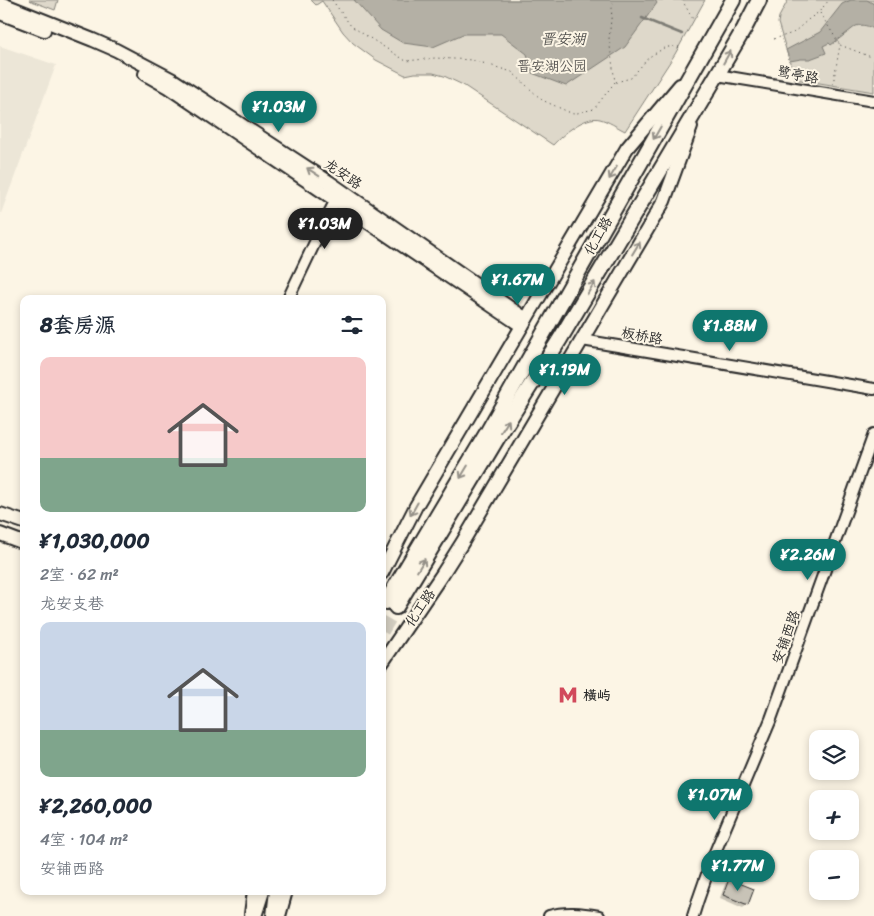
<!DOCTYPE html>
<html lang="zh">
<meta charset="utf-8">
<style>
body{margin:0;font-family:Sriracha,"LXGW WenKai TC",sans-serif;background:#f6f6f7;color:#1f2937;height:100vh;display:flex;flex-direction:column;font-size:19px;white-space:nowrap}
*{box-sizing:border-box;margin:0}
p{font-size:16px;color:#747a83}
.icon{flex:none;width:28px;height:28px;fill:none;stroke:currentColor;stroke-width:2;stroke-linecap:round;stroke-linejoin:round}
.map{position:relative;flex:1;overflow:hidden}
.details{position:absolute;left:20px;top:295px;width:366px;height:600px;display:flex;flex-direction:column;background:#fff;border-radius:10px;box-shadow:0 2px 8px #0003}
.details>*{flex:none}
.controls{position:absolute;left:809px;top:730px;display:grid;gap:10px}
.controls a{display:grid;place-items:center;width:50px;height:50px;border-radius:10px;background:#fff;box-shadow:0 2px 8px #0003;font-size:25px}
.price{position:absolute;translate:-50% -42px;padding:0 11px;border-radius:18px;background:#0f766e;color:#fff;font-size:16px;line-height:32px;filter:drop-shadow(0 1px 2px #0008)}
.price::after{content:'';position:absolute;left:50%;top:30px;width:15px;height:11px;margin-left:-8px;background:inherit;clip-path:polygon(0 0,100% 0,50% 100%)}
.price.active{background:#222;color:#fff}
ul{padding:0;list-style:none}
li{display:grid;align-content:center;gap:10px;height:265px;padding:0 20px}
li span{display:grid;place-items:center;height:155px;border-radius:10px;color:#555}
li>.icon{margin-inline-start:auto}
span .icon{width:90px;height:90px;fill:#fffc;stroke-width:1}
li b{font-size:21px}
h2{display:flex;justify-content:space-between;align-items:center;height:60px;padding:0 20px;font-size:21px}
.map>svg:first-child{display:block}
.built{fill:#ece6d7}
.green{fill:#ded8ca;stroke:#84827a}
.water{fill:#b4b0a5;stroke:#7d7b74}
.shadow{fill:#0003}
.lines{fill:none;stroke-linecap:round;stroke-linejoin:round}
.stream{stroke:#7d7b74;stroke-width:2.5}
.building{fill:#c8c3b7;stroke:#2b2b2b}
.trunk-tunnel{stroke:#d2cdc0;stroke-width:14;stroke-dasharray:14 7;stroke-linecap:butt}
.tertiary-casing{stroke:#2b2b2b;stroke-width:14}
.secondary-casing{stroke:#2b2b2b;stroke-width:16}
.trunk-casing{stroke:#2b2b2b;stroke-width:18}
.path{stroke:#2b2b2b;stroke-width:1;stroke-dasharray:1 4;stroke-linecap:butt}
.tertiary{stroke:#fcf5e5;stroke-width:10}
.secondary{stroke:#fcf5e5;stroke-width:12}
.trunk{stroke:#fcf5e5;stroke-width:14}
.oneway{stroke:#949088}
.labels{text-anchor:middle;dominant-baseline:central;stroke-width:4;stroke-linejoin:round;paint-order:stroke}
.park-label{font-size:14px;fill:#585653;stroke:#fcf5e5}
.street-label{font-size:14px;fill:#2b2b2b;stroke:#fcf5e5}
.poi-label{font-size:14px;font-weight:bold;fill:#2b2b2b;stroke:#fcf5e5;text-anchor:start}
.water-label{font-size:15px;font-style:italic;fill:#545350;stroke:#fcf5e5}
</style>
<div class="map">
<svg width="874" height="916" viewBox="0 0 874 916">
<rect width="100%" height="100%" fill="#fcf5e5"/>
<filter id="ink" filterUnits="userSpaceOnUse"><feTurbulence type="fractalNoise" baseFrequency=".02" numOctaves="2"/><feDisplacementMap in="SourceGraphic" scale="10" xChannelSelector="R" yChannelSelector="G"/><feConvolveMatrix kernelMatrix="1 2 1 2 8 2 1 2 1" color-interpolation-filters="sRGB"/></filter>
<g filter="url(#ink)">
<!-- built -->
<polygon class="built" points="0,46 56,65 0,216"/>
<!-- green -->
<g class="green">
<polygon points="29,0 58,0 55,10"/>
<path d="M311 0H705L675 54 625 131C617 127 608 121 600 119 585 115 562 135 553 145L463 85 444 76 433 73H415L405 75 376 60 353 43 343 32 322 1 316 5Z"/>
<polygon points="788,0 874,0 874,92 795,79 778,23 779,17"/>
</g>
<!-- water -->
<g class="water">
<polygon points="354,0 655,0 657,3 625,47 566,86 532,73 527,54 501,34 463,34 433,47 403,43 381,30"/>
<path d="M851 0H867L874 4V29C868 26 863 24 856 26L831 45 829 43 823 46 826 53 810 59H801L790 61 786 50 820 32 842 4Z"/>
</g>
<!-- shadow -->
<polygon class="shadow" points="729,880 747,904 743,908 720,898 725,884"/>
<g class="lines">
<!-- stream -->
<polyline class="stream" points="642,18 682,34"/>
</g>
<!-- building -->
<polygon class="building" points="729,879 754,889 748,905 723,895"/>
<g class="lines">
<!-- trunk-tunnel -->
<polyline class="trunk-tunnel" points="382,631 396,607"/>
<!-- tertiary casing -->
<g class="tertiary-casing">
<g id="tertiary">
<polyline points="717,75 874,101"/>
<polyline points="288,299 327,217 339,194"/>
<polyline points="582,340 874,389"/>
<path d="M549 916C565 911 582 913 599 916"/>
<polyline points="693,916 698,900 713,857 771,719 874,434"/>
</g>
</g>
<!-- secondary casing -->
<g class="secondary-casing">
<g id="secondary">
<polyline points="0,3 93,40 116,50 173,80 329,182 526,319"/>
<polyline points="0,13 44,30"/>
<polyline points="145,74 168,87 522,326"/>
<polyline points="0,514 24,522"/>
<polyline points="0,534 24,543"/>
<polyline points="382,573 416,506 627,148 680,85"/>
<polyline points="382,663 443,573 462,543 664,201 691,127"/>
<polyline points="251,914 254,891"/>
<polyline points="279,916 286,891"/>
</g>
</g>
<!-- trunk casing -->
<g class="trunk-casing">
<g id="trunk">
<polyline points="386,602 488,431 733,0"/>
<polyline points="396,607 498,437 560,339 717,75 744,29 759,0"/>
<polyline points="254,916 262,891"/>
<polyline points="274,916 277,891"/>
</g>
</g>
<!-- path -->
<g class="path">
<polyline points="332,0 351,26 406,61 435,58 473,60 512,72 542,100 573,114 594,109 615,82 609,39 613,0"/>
<polyline points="682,0 694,21"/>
<polyline points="820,13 840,45"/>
<polyline points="774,39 793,33 809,19 819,12 829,0"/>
<polyline points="616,82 631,78 649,57 666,47 681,47"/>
<polyline points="833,84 840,45 874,58"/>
</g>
<!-- tertiary -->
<use href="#tertiary" class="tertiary"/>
<!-- secondary -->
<use href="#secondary" class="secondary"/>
<!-- trunk -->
<use href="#trunk" class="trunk"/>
</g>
<!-- one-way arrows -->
<defs><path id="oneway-shaft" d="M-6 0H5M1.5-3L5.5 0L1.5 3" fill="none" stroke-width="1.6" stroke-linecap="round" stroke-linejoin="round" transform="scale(1.25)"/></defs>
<g class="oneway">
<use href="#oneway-shaft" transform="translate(727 57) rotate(-60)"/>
<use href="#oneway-shaft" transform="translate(657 133) rotate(120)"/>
<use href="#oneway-shaft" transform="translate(313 172) rotate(-147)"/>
<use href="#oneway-shaft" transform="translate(613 173) rotate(121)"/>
<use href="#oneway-shaft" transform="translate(636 248) rotate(-59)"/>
<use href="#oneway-shaft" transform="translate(591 288) rotate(-59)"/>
<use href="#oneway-shaft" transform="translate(505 426) rotate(-58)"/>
<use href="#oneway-shaft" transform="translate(464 472) rotate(121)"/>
<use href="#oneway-shaft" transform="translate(414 509) rotate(119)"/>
<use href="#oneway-shaft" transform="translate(421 565) rotate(-59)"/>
</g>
</g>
<!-- icons -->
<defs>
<g id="metro-bare" transform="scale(1.5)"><path d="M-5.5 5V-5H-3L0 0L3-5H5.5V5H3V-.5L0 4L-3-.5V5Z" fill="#d1495b" stroke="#fcf5e5" stroke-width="2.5" paint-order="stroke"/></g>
</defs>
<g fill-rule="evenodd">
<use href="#metro-bare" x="568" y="695"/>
</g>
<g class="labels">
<!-- park labels -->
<g class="park-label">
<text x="552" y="66">晋安湖公园</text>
</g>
<!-- street labels -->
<g class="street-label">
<text transform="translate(798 75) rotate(10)">鹭亭路</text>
<text transform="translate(343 174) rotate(34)">龙安路</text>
<text transform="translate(598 236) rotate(-60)">化工路</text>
<text transform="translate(642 336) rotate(10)">板桥路</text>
<text transform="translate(420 608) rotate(-56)">化工路</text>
<text transform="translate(786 637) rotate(-70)">安铺西路</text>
</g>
<!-- poi labels -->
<g class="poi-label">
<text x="583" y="695">横屿</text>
</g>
<!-- water labels -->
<g class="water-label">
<text x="563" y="39">晋安湖</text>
</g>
</g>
</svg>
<div class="controls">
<a><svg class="icon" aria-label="layers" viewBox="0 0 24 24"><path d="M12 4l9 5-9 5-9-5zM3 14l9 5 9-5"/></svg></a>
<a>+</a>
<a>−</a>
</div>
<b class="price" style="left:279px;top:133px">¥1.03M</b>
<b class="price active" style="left:325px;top:250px">¥1.03M</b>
<b class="price" style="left:518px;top:306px">¥1.67M</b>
<b class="price" style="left:730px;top:352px">¥1.88M</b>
<b class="price" style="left:565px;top:396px">¥1.19M</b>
<b class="price" style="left:808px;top:581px">¥2.26M</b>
<b class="price" style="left:715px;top:821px">¥1.07M</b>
<b class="price" style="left:738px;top:892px">¥1.77M</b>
<section class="details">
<h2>8套房源<svg class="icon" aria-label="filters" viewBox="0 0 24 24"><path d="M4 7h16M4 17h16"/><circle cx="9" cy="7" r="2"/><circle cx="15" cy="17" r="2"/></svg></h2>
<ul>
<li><span style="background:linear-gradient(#f6c9c9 65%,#7fa58c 0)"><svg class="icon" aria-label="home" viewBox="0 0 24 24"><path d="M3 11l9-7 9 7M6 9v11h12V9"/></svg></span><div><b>¥1,030,000</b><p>2室 · 62 m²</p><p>龙安支巷</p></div></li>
<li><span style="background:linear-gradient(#c9d6e8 70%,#7fa58c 0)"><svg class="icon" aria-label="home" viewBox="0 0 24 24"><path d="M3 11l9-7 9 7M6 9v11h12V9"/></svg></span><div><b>¥2,260,000</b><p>4室 · 104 m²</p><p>安铺西路</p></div></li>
</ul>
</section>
</div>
